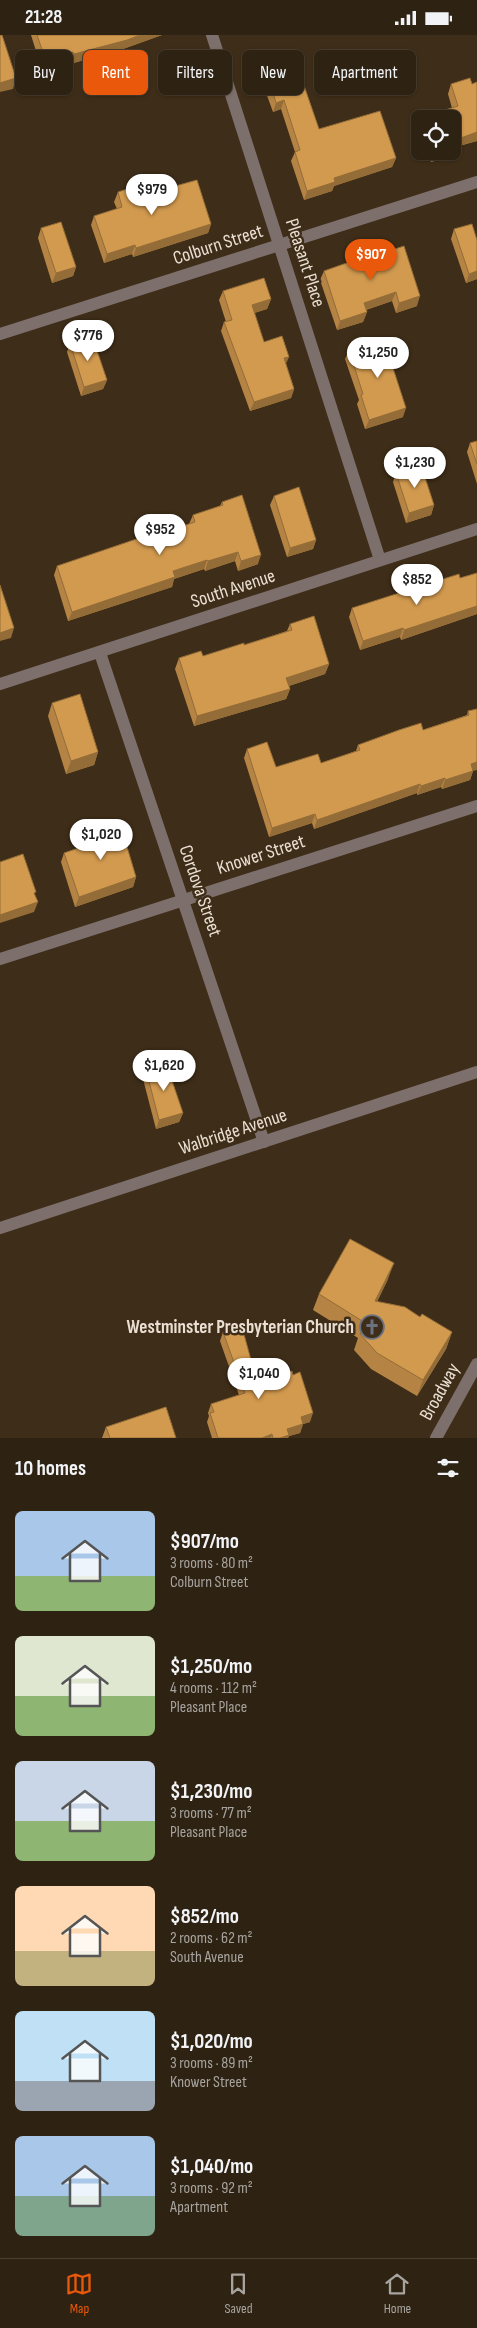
<!DOCTYPE html>
<meta charset="utf-8">
<style>
body{margin:0;font-family:"Sofia Sans Condensed",sans-serif;background:#362a1b;color:#f1f3f6;height:100vh;display:flex;flex-direction:column;font-size:19px;white-space:nowrap}
*{box-sizing:border-box;margin:0}
p{font-size:16px;color:#a7a49f}
.icon{flex:none;width:28px;height:28px;fill:none;stroke:currentColor;stroke-width:2;stroke-linecap:round;stroke-linejoin:round}
.map{position:relative;height:1403px;overflow:hidden}
.details{display:flex;flex-direction:column;background:#2e2212;flex:1}
.details>*{flex:none}
.guide{position:absolute;left:15px;top:15px;width:448px;height:45px;display:flex;gap:10px}
.tools{position:absolute;left:411px;top:75px;display:grid;gap:10px}
.tools a{display:grid;place-items:center;width:50px;height:50px;border-radius:8px;background:#2e2212;box-shadow:0 1px 4px #0004,0 0 0 1px #493f32;font-size:25px}
.price{position:absolute;translate:-50% -42px;padding:0 11px;border-radius:18px;background:#fff;color:#222;font-size:16px;line-height:32px;filter:drop-shadow(0 1px 2px #0008)}
.price::after{content:'';position:absolute;left:50%;top:30px;width:15px;height:11px;margin-left:-8px;background:inherit;clip-path:polygon(0 0,100% 0,50% 100%)}
.price.selected{background:#ea580c;color:#fff}
ul{padding:0;list-style:none}
li{display:flex;align-items:center;gap:15px;height:125px;padding:0 15px}
li span{display:grid;place-items:center;flex:none;width:140px;height:100px;border-radius:8px;color:#555}
li>.icon{margin-inline-start:auto}
span .icon{width:60px;height:60px;fill:#fffc;stroke-width:1}
li b{font-size:21px}
h2{display:flex;justify-content:space-between;align-items:center;height:60px;padding:0 15px;font-size:21px}
.pill{padding:0 18px;border-radius:8px;background:#2e2212;box-shadow:0 1px 4px #0004,0 0 0 1px #493f32;font-size:18px;line-height:45px}
.pill.selected{background:#ea580c;color:#fff}
.status{display:flex;justify-content:space-between;align-items:center;height:35px;padding:0 25px;background:#2e2212;direction:ltr}
.status svg{height:14px;fill:currentColor}
.tabs{display:flex;justify-content:space-around;align-items:center;height:70px;border-top:1px solid #493f32;background:#2e2212;font-size:14px;color:#a7a49f}
.tabs a{display:grid;justify-items:center;gap:2px}
.tabs .selected{color:#ea580c}
.map>svg:first-child{display:block}
.lines{fill:none;stroke-linecap:round;stroke-linejoin:round}
.minor{stroke:#7d6f6c;stroke-width:12}
.wall{fill:#b58444}
.shaded-wall{fill:#936c37}
.building{fill:#d29a4f;stroke:#936c37}
.labels{text-anchor:middle;dominant-baseline:central;stroke-width:5;stroke-linejoin:round;paint-order:stroke}
.street-label{font-size:19px;fill:#eadfd2;stroke:#3e2d18}
.poi-label{font-size:19px;font-weight:bold;fill:#eadfd2;stroke:#3e2d18;text-anchor:end}
</style>
<div class="status"><b>21:28</b><svg viewBox="0 0 49 12"><path d="M0 12V9h3v3zM5 12V6h3v6zM10 12V3h3v9zM15 12V0h3v12zM26 1h20v11H26zM47 4h2v5h-2z"/></svg></div>
<div class="map">
<svg width="477" height="1403" viewBox="0 0 477 1403">
<rect width="100%" height="100%" fill="#3e2d18"/>
<g class="lines">
<!-- minor -->
<g class="minor">
<polyline points="212,0 380,525"/>
<polyline points="0,299 477,147"/>
<polyline points="100,618 264,1107"/>
<polyline points="0,649 477,494"/>
<polyline points="0,924 477,771"/>
<polyline points="0,1193 477,1037"/>
<polyline points="436,1403 477,1329"/>
</g>
</g>
<!-- wall -->
<g class="wall">
<polygon points="31,0 162,0 123,14 70,29 70,26 42,35"/>
<polygon points="269,45 319,94 396,123 392,132 334,151 332,156 304,165 291,126 295,117 281,74 273,77 265,55"/>
<polygon points="477,47 477,106 459,111 456,119 431,127 427,116 452,116 452,84 422,84 423,82 452,73 448,59 451,49 472,49"/>
<polygon points="118,157 143,160 211,189 208,198 133,222 132,219 104,228 91,190 94,181 117,174 114,167"/>
<polygon points="41,193 76,232 73,241 52,248 38,203"/>
<polygon points="454,194 477,205 477,244 466,248 451,204"/>
<polygon points="353,220 377,220 417,271 396,278 392,266 366,275 367,277 363,287 337,295 320,245 324,236 351,227"/>
<polygon points="223,256 271,264 267,274 254,278 264,307 286,329 294,354 291,363 250,376 221,296 224,287 226,287 219,265"/>
<polygon points="70,308 107,345 103,354 81,361 67,317"/>
<polygon points="349,315 395,329 393,333 403,382 365,394 357,369 359,365 345,324"/>
<polygon points="477,406 477,449 467,417 470,408"/>
<polygon points="396,438 434,470 431,480 406,488 393,447"/>
<polygon points="274,461 316,505 313,514 287,522 270,470"/>
<polygon points="222,467 258,529 238,536 235,526 205,536 204,534 174,544 172,552 68,586 54,540 57,531 189,489 193,480 220,471"/>
<polygon points="477,538 477,579 401,605 400,602 360,615 349,582 352,573 460,543"/>
<polygon points="290,589 329,629 325,639 289,651 290,654 286,664 194,691 175,634 179,623 203,621 244,610 287,596"/>
<polygon points="52,668 98,717 94,730 66,739 48,681"/>
<polygon points="477,674 473,736 470,745 442,754 441,752 417,760 417,758 314,794 312,788 269,802 244,723 247,714 276,732 321,728 356,716 358,710 423,695 467,680 468,676"/>
<polygon points="95,791 118,797 136,842 133,852 75,872 61,827 64,818 93,808 94,806 92,800"/>
<polygon points="146,1035 183,1078 179,1087 156,1094 143,1044"/>
<polygon points="388,1244 377,1267 420,1282 452,1297 446,1314 417,1361 371,1334 354,1315 358,1303 313,1275 319,1259"/>
<polygon points="223,1297 257,1347 310,1387 303,1389 300,1398 289,1401 288,1403 212,1403 207,1387 209,1381 208,1378 211,1369 239,1360 220,1306"/>
<polygon points="106,1392 176,1403 102,1403"/>
</g>
<!-- shaded-wall -->
<g class="shaded-wall">
<polygon points="140,0 162,0 123,14 70,29 74,19"/>
<polygon points="73,17 70,26 42,35 46,26"/>
<polygon points="16,43 13,54 0,57 0,48"/>
<polygon points="284,65 281,74 273,77 276,68"/>
<polygon points="477,97 477,106 459,111 456,119 431,127 434,118 440,116 452,116 452,112 458,104"/>
<polygon points="396,123 392,132 334,151 332,156 304,165 307,156 334,143"/>
<polygon points="211,189 208,198 133,222 136,213"/>
<polygon points="135,210 132,219 104,228 107,219"/>
<polygon points="76,232 73,241 52,248 56,238"/>
<polygon points="477,236 477,244 466,248 469,239"/>
<polygon points="396,257 392,266 360,277 364,268"/>
<polygon points="420,261 417,271 396,278 399,268"/>
<polygon points="271,264 267,274 249,280 252,270"/>
<polygon points="367,277 363,287 337,295 340,286"/>
<polygon points="289,322 285,331 284,323"/>
<polygon points="107,345 103,354 81,361 84,352"/>
<polygon points="294,354 291,363 250,376 254,367"/>
<polygon points="406,373 403,382 365,394 369,385"/>
<polygon points="434,470 431,480 406,488 409,478"/>
<polygon points="316,505 313,514 287,522 290,513"/>
<polygon points="238,517 235,526 205,536 208,526"/>
<polygon points="261,520 258,529 238,536 241,526"/>
<polygon points="207,525 204,534 174,544 172,552 68,586 72,577 173,536"/>
<polygon points="477,571 477,579 401,605 404,595"/>
<polygon points="14,593 11,603 0,606 0,598"/>
<polygon points="403,593 400,602 360,615 363,606"/>
<polygon points="329,629 325,639 282,653 286,643"/>
<polygon points="290,654 286,664 194,691 197,681"/>
<polygon points="98,717 94,730 66,739 71,726"/>
<polygon points="477,727 477,735 473,736 470,745 442,754 445,745 471,729"/>
<polygon points="445,743 441,752 417,760 421,751"/>
<polygon points="420,749 417,758 314,794 317,785"/>
<polygon points="315,779 312,788 269,802 272,793"/>
<polygon points="136,842 133,852 75,872 79,862"/>
<polygon points="38,867 34,877 0,888 0,880"/>
<polygon points="183,1078 179,1087 156,1094 159,1085"/>
<polygon points="394,1228 388,1244 369,1283 375,1266"/>
<polygon points="452,1297 446,1314 417,1361 423,1345"/>
<polygon points="313,1378 310,1387 303,1389 300,1398 289,1401 288,1403 280,1403 287,1394 301,1382"/>
<polygon points="272,1399 271,1403 262,1403"/>
</g>
<!-- building -->
<g class="building">
<polygon points="0,0 2,0 16,43 0,48"/>
<polygon points="37,0 140,0 127,5 74,19 73,17 46,26"/>
<polygon points="299,36 319,94 380,76 396,123 334,143 335,147 307,156 295,117 300,115 284,65 276,68 269,45"/>
<polygon points="470,43 472,49 477,47 477,97 458,104 460,110 452,112 452,84 423,84 423,82 458,71 451,49"/>
<polygon points="197,145 211,189 136,213 135,210 107,219 94,181 122,172 118,157 140,150 143,160"/>
<polygon points="61,187 76,232 56,238 41,193"/>
<polygon points="472,189 477,205 477,236 469,239 454,194"/>
<polygon points="404,211 420,261 399,268 396,257 364,268 367,277 340,286 324,236 355,225 353,220 375,213 377,220"/>
<polygon points="264,243 271,264 252,270 264,307 282,301 289,322 284,323 294,354 254,367 224,287 232,285 223,256"/>
<polygon points="92,301 107,345 84,352 70,308"/>
<polygon points="386,303 395,329 392,330 406,373 369,385 361,360 363,359 349,315"/>
<polygon points="477,406 477,429 470,408"/>
<polygon points="421,430 434,470 409,478 396,438"/>
<polygon points="299,452 316,505 290,513 274,461"/>
<polygon points="242,460 261,520 241,526 238,517 208,526 207,525 173,536 175,542 72,577 57,531 160,496 161,498 195,487 193,480 223,470 222,467"/>
<polygon points="477,538 477,571 404,595 403,593 363,606 352,573 459,539 460,543"/>
<polygon points="0,550 14,593 0,598"/>
<polygon points="314,581 329,629 286,643 290,654 197,681 179,623 201,616 203,621 244,608 244,610 292,595 290,589"/>
<polygon points="80,659 98,717 71,726 52,668"/>
<polygon points="477,674 477,727 471,729 473,736 445,745 445,743 421,751 420,749 317,785 315,779 272,793 247,714 267,707 276,732 318,719 321,728 360,715 358,710 399,695 421,688 423,695 469,680 468,676"/>
<polygon points="114,785 118,797 122,795 136,842 79,862 64,818 96,807 95,804 99,803 95,791"/>
<polygon points="23,819 36,857 34,858 38,867 0,880 0,827"/>
<polygon points="166,1028 183,1078 159,1085 146,1035"/>
<polygon points="350,1204 394,1228 375,1266 405,1272 420,1282 422,1279 452,1297 423,1345 377,1318 360,1299 367,1289 319,1259"/>
<polygon points="242,1292 257,1347 292,1336 293,1340 300,1337 313,1378 301,1382 303,1389 287,1394 289,1400 280,1403 273,1403 272,1399 262,1403 218,1403 210,1378 214,1377 211,1369 245,1358 223,1297"/>
<polygon points="166,1372 176,1403 110,1403 106,1392"/>
</g>
<!-- icons -->
<defs>
<g id="church-ring" transform="scale(1.25)"><circle r="9.5" fill="#3e2d18" stroke="#6b7280" stroke-width="1.5"/><path d="M-1.2-6h2.4v3.5h3.3v2.4h-3.3V6h-2.4V-.1h-3.3v-2.4h3.3Z" fill="#6b7280"/></g>
</defs>
<g fill-rule="evenodd">
<use href="#church-ring" x="372" y="1292"/>
</g>
<g class="labels">
<!-- street labels -->
<g class="street-label">
<text transform="translate(218 210) rotate(-18)">Colburn Street</text>
<text transform="translate(305 228) rotate(72)">Pleasant Place</text>
<text transform="translate(233 554) rotate(-18)">South Avenue</text>
<text transform="translate(261 820) rotate(-18)">Knower Street</text>
<text transform="translate(200 856) rotate(71)">Cordova Street</text>
<text transform="translate(233 1097) rotate(-18)">Walbridge Avenue</text>
<text transform="translate(440 1357) rotate(-61)">Broadway</text>
</g>
<!-- poi labels -->
<g class="poi-label">
<text x="354" y="1292">Westminster Presbyterian Church</text>
</g>
</g>
</svg>
<div class="tools">
<a><svg class="icon" aria-label="locate" viewBox="0 0 24 24"><circle cx="12" cy="12" r="6"/><path d="M12 2v4M12 18v4M2 12h4M18 12h4"/></svg></a>
</div>
<b class="price" style="left:152px;top:181px">$979</b>
<b class="price selected" style="left:371px;top:246px">$907</b>
<b class="price" style="left:88px;top:327px">$776</b>
<b class="price" style="left:378px;top:344px">$1,250</b>
<b class="price" style="left:415px;top:454px">$1,230</b>
<b class="price" style="left:160px;top:521px">$952</b>
<b class="price" style="left:417px;top:571px">$852</b>
<b class="price" style="left:101px;top:826px">$1,020</b>
<b class="price" style="left:164px;top:1057px">$1,620</b>
<b class="price" style="left:259px;top:1365px">$1,040</b>
<div class="guide">
<a class="pill">Buy</a>
<a class="pill selected">Rent</a>
<a class="pill">Filters</a>
<a class="pill">New</a>
<a class="pill">Apartment</a>
</div>
</div>
<section class="details">
<h2>10 homes<svg class="icon" aria-label="filters" viewBox="0 0 24 24"><path d="M4 7h16M4 17h16"/><circle cx="9" cy="7" r="2"/><circle cx="15" cy="17" r="2"/></svg></h2>
<ul>
<li><span style="background:linear-gradient(#a9c7e8 65%,#8fb573 0)"><svg class="icon" aria-label="home" viewBox="0 0 24 24"><path d="M3 11l9-7 9 7M6 9v11h12V9"/></svg></span><div><b>$907/mo</b><p>3 rooms · 80 m²</p><p>Colburn Street</p></div></li>
<li><span style="background:linear-gradient(#dfe7d0 60%,#8fb573 0)"><svg class="icon" aria-label="home" viewBox="0 0 24 24"><path d="M3 11l9-7 9 7M6 9v11h12V9"/></svg></span><div><b>$1,250/mo</b><p>4 rooms · 112 m²</p><p>Pleasant Place</p></div></li>
<li><span style="background:linear-gradient(#c9d6e8 60%,#8fb573 0)"><svg class="icon" aria-label="home" viewBox="0 0 24 24"><path d="M3 11l9-7 9 7M6 9v11h12V9"/></svg></span><div><b>$1,230/mo</b><p>3 rooms · 77 m²</p><p>Pleasant Place</p></div></li>
<li><span style="background:linear-gradient(#ffd9b3 65%,#c2b280 0)"><svg class="icon" aria-label="home" viewBox="0 0 24 24"><path d="M3 11l9-7 9 7M6 9v11h12V9"/></svg></span><div><b>$852/mo</b><p>2 rooms · 62 m²</p><p>South Avenue</p></div></li>
<li><span style="background:linear-gradient(#bfe0f5 70%,#9aa5b1 0)"><svg class="icon" aria-label="home" viewBox="0 0 24 24"><path d="M3 11l9-7 9 7M6 9v11h12V9"/></svg></span><div><b>$1,020/mo</b><p>3 rooms · 89 m²</p><p>Knower Street</p></div></li>
<li><span style="background:linear-gradient(#a9c7e8 60%,#7fa58c 0)"><svg class="icon" aria-label="home" viewBox="0 0 24 24"><path d="M3 11l9-7 9 7M6 9v11h12V9"/></svg></span><div><b>$1,040/mo</b><p>3 rooms · 92 m²</p><p>Apartment</p></div></li>
</ul>
</section>
<nav class="tabs">
<a class="selected"><svg class="icon" aria-label="map" viewBox="0 0 24 24"><path d="M3 6l6-2 6 2 6-2v14l-6 2-6-2-6 2zM9 4v14M15 6v14"/></svg>Map</a>
<a><svg class="icon" aria-label="saved" viewBox="0 0 24 24"><path d="M7 4h10v16l-5-4-5 4z"/></svg>Saved</a>
<a><svg class="icon" aria-label="home" viewBox="0 0 24 24"><path d="M3 11l9-7 9 7M6 9v11h12V9"/></svg>Home</a>
</nav>
